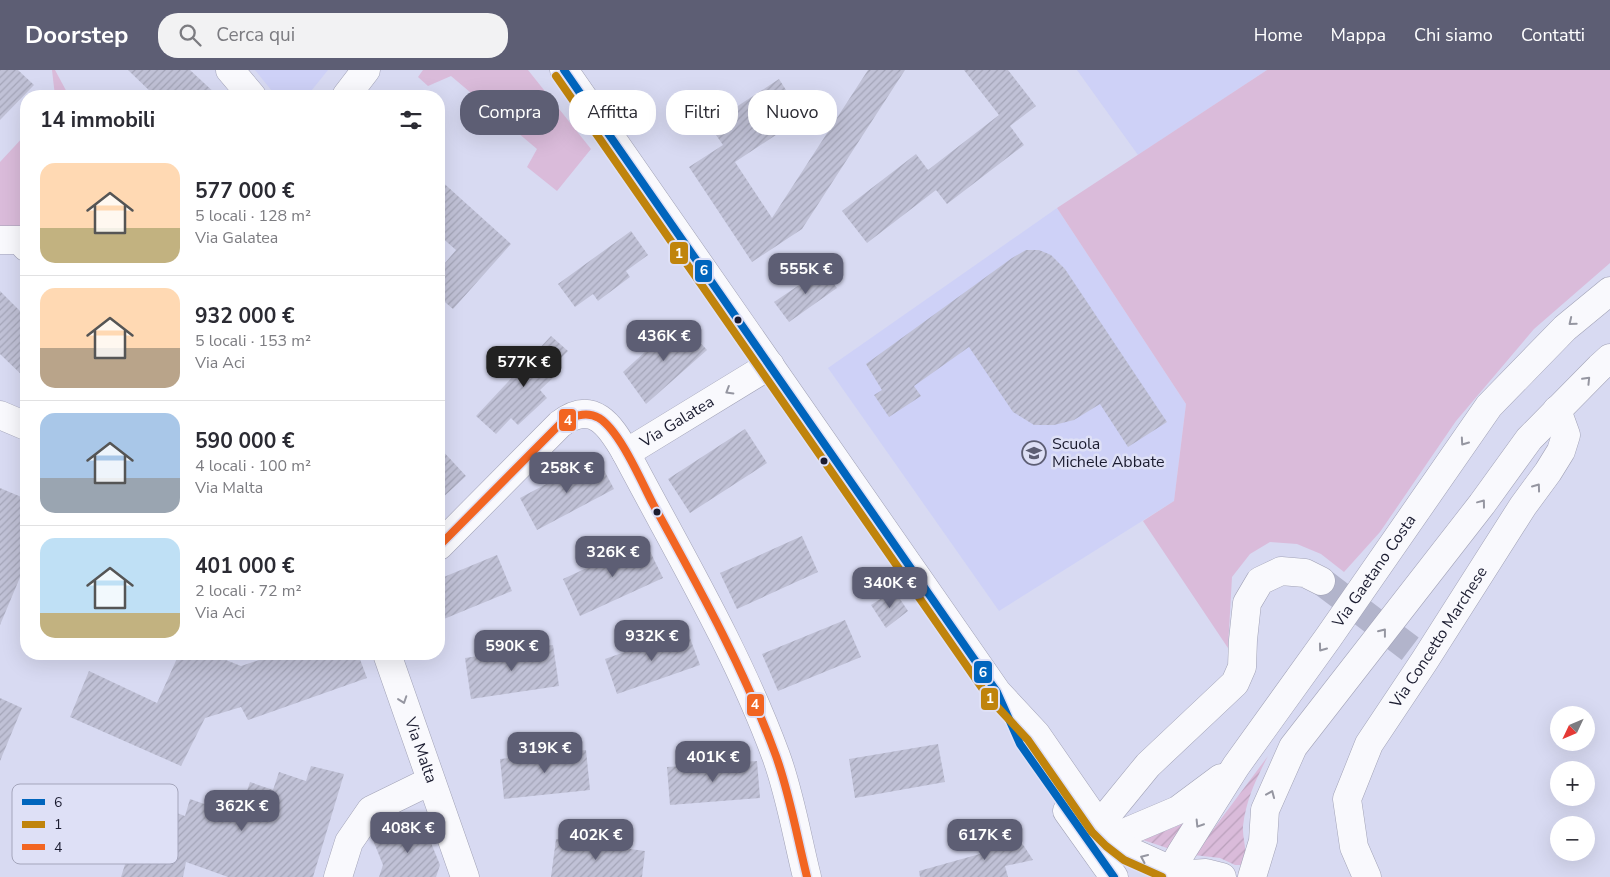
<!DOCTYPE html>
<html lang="it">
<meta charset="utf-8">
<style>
body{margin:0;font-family:"Nunito Sans",sans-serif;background:#f2f2f3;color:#2b2b33;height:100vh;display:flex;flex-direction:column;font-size:19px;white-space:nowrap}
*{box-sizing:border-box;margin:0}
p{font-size:16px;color:#7c7c81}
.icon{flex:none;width:28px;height:28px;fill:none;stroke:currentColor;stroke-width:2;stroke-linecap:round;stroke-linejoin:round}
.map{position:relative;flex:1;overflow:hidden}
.details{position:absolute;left:20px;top:20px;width:425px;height:570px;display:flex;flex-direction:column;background:#fff;border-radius:20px;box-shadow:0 5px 20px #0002}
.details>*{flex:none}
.banner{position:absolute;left:460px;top:20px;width:475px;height:45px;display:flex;gap:10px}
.needle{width:32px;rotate:226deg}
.fabs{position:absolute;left:1550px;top:636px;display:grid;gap:10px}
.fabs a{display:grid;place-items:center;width:45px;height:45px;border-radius:50%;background:#fff;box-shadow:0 5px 20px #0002;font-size:25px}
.price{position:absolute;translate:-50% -42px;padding:0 11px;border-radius:10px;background:#5d5e74;color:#fff;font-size:16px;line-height:32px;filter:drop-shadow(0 1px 2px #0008)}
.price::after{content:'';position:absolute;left:50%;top:30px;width:15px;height:11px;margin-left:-8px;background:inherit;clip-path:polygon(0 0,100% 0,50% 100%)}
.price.active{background:#222;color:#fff}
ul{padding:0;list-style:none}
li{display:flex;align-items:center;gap:15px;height:125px;padding:0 20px}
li+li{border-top:1px solid #e1e1e2}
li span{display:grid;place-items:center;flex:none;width:140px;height:100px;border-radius:15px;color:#555}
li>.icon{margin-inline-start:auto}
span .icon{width:60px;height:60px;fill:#fffc;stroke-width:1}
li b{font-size:21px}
h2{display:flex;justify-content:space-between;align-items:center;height:60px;padding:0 20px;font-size:21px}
.pill{padding:0 18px;border-radius:20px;background:#fff;box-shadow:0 5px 20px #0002;font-size:18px;line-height:45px}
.pill.active{background:#5d5e74;color:#fff}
header{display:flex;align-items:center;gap:30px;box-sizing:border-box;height:70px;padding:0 25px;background:#5d5e74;color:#fff}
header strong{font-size:24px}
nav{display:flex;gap:28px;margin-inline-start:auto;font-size:18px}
.search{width:350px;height:45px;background:#f2f2f3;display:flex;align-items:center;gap:12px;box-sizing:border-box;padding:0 18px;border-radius:20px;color:#7c7c81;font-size:19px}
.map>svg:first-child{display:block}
.built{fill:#ced1f7}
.green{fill:#dabbda}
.garden{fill:url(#garden-furrows)}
.building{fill:url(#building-hatch)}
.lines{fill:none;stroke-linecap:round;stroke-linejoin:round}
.minor-tunnel{stroke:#b2b4cb;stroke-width:28;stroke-dasharray:28 14;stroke-linecap:butt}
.minor-casing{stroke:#a1a2b6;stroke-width:29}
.major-casing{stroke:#a1a2b6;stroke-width:29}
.minor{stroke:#f9f9fd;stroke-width:28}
.major{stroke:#f9f9fd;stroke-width:28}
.bus-1-casing{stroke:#dee0f6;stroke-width:11}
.bus-2-casing{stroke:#dee0f6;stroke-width:11}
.bus-3-casing{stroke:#dee0f6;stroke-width:11}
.bus-1{stroke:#0065bd;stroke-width:8}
.bus-2{stroke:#c0840c;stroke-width:8}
.bus-3{stroke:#f26522;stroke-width:8}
.oneway{stroke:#9596a1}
.bus-dot{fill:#1b1c30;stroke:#dee0f6;stroke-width:2}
.labels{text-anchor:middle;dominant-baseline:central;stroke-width:5;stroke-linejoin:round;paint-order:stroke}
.street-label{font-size:16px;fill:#1b1c30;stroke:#dee0f6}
.poi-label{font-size:16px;fill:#1b1c30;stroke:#dee0f6;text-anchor:start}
.key{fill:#dee0f6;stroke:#a4a5bb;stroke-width:1}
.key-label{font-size:14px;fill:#1b1c30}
.line-badge{stroke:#dee0f6;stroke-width:2}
.badge-label{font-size:14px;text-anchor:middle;font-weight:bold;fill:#fff}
</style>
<header>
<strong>Doorstep</strong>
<div class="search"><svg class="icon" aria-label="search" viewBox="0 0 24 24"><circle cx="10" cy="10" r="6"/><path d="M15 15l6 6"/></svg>Cerca qui</div>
<nav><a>Home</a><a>Mappa</a><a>Chi siamo</a><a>Contatti</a></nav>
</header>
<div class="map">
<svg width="1610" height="807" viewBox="0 0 1610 807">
<defs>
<pattern id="garden-furrows" width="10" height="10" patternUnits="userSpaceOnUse" patternTransform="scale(1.25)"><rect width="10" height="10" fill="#dabbda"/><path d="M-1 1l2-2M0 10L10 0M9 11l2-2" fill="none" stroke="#baa0bb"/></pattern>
<pattern id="building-hatch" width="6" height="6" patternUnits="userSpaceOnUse" patternTransform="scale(1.25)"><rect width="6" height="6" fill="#c0c1d6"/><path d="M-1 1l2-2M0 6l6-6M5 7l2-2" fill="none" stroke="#a4a5b8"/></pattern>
</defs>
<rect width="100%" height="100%" fill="#d8daf2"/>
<!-- built -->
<g class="built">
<polygon points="255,0 328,0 307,26 276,26"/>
<polygon points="1077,0 1267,0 1138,85"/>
<polygon points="1057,138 1186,334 1174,431 999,541 828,298"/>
</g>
<!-- green -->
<g class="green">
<polygon points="52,0 55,0 69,26 55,26"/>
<polygon points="423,0 528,0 591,79 557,121 527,97 537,79 451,6 428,16 418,7"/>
<polygon points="1267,0 1610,0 1610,193 1534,259 1456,351 1380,462 1344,502 1321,484 1297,474 1270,472 1250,484 1232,507 1228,578 1143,451 1174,431 1186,334 1057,138"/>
<polygon points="26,64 26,156 0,158 0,92"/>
</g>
<!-- garden -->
<g class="garden">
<path d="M1268 686C1256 709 1246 730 1243 756 1242 769 1249 783 1243 795H1235L1220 788 1194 785Z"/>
<polygon points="1195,745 1170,779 1143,770 1180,755"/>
</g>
<!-- building -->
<g class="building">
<polygon points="0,0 18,0 34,15 0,50"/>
<polygon points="128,0 190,0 218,26 155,26"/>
<polygon points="868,0 905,0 802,159 752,192 689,97 723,75 709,55 779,9 803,47 735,92 772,148"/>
<polygon points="964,0 1008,0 1036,36 1010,56 1024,75 947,134 936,120 867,173 842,141 916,84 928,100 999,45"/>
<polygon points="439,109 511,174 453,239 439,227 439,200 456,180 439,165"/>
<polygon points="631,161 648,185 626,201 630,207 598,231 593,224 575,237 558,214"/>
<polygon points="1026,180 1039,180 1051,185 1065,199 1167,352 1128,377 1100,334 1074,350 1054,355 1034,355 1013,342 969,277 914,316 921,326 889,347 874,325 882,320 866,294 1012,188"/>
<polygon points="823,199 837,218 789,252 774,232"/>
<polygon points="0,221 26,247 26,309 0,284"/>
<polygon points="680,250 707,280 646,334 623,302"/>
<polygon points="551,266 568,281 553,296 558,303 540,320 547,328 518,355 511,348 496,364 476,346"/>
<polygon points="745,359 767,393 690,443 668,409"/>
<polygon points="439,377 466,406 439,431"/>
<polygon points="597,387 614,419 537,460 520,428"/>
<polygon points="0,418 26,429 26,493 0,555"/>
<polygon points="802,466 818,502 737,539 720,503"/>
<polygon points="645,471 663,508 580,546 563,509"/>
<polygon points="497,485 512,521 439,551 439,509"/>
<polygon points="894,520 908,541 886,558 871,535"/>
<polygon points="845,550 861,587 778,621 762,584"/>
<polygon points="687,560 700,595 617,624 605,589"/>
<polygon points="553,575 559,616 471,629 465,588"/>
<polygon points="179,584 211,584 241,596 277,584 358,584 367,608 248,650 241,637 205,648 181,696 70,647 89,601 157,633"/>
<polygon points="0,628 22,638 0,691"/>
<polygon points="938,674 945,712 855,728 849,689"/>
<polygon points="586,680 590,720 504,729 500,689"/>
<polygon points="757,691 760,728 670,735 667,697"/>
<polygon points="311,696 344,704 313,807 228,807 186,792 183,807 121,807 138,754 148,756 152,744 160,747 163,738 185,746 190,729 213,737 219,721 244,730 250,712 273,720 279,702 306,711"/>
<polygon points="423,753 440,795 436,807 379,807 383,795 373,770"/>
<polygon points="1012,764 1024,776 1033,790 1005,796 1008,807 920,807 919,801 987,782 987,768"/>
<polygon points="556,769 645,781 642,807 551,807"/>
</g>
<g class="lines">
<!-- minor-tunnel -->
<polyline class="minor-tunnel" points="1321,511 1425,590"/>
<!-- minor casing -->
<g class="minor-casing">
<g id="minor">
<polyline points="230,0 252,26"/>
<polyline points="346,26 366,0"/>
<polyline points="0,170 20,170 26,177"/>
<polyline points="0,345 26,356"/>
<path id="s1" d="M626 383 770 295"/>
<path d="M439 476 560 354C593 329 610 355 626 383 678 482 737 580 776 686 790 724 797 767 807 807"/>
<path id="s2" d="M387 584 465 807"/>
<polyline points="1099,755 1148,695 1235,613 1242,597 1243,570 1247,533 1260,511 1281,501 1305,503 1321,511"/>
<polyline points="1112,768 1178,740 1221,708"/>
<polyline points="338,807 349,772 371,740 418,717 432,714"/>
<path id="s3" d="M1169 807 1171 800 1181 783 1236 696 1328 568 1489 336 1565 258 1610 221"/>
<polyline points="1252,807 1263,771 1265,740 1293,677 1482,434 1529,369 1600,297 1610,288"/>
<path id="s4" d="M1367 807 1354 777 1347 729 1369 674 1425 590 1523 436 1548 402 1561 381 1566 365 1557 340"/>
</g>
</g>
<!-- major casing -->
<g class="major-casing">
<g id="major">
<polyline points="564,0 997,622 1036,664 1099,755 1112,768 1129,781 1171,800 1190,804 1206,803 1222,807"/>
<polyline points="1067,741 1114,807"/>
</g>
</g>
<!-- minor -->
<use href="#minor" class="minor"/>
<!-- major -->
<use href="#major" class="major"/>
<!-- bus-1 casing -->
<g class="bus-1-casing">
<polyline id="bus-1" points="564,0 997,622 1020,674 1114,807"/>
</g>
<!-- bus-2 casing -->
<g class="bus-2-casing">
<polyline id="bus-2" points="556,6 989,628 1028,670 1092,762 1106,776 1124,790 1162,807"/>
</g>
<!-- bus-3 casing -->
<g class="bus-3-casing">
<path id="bus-3" d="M439 476 560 354C572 347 585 340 599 348 620 361 641 411 653 434 698 516 744 598 776 686 790 725 797 767 807 807"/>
</g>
<!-- bus-1 -->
<use href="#bus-1" class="bus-1"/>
<!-- bus-2 -->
<use href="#bus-2" class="bus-2"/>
<!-- bus-3 -->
<use href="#bus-3" class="bus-3"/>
</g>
<!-- one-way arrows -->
<defs><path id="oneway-chevron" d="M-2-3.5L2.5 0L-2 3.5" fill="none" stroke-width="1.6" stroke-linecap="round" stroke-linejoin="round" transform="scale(1.25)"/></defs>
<g class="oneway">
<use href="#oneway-chevron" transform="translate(1572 252) rotate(141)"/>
<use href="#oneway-chevron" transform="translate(1587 310) rotate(-46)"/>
<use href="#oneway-chevron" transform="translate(729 321) rotate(149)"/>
<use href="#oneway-chevron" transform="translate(1464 372) rotate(125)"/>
<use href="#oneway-chevron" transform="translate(1537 417) rotate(-54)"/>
<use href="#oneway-chevron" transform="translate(1482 433) rotate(-53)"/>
<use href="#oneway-chevron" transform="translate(1383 562) rotate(-52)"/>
<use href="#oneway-chevron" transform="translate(1322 578) rotate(126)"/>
<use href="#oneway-chevron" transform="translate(403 630) rotate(71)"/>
<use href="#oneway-chevron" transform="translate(1271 724) rotate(-67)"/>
<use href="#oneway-chevron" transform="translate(1199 754) rotate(122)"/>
<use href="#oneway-chevron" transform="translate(1144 788) rotate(-156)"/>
</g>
<!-- icons -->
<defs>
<g id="school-ring" transform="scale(1.25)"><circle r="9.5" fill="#dee0f6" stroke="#5d5e74" stroke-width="1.5"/><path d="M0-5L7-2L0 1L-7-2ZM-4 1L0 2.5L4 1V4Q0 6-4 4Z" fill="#5d5e74"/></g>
</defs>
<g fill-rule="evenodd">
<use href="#school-ring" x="1034" y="383"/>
</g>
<!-- markers -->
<g class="bus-dot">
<circle cx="738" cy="250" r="4.5"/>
<circle cx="824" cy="391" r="4.5"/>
<circle cx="657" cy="442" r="4.5"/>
</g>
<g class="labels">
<!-- street labels -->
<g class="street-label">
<text stroke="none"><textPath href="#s1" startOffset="60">Via Galatea</textPath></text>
<text stroke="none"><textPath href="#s3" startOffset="369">Via Gaetano Costa</textPath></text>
<text stroke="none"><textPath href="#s4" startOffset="268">Via Concetto Marchese</textPath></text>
<text stroke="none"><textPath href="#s2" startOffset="102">Via Malta</textPath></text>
</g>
<!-- poi labels -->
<g class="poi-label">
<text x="1052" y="374">Scuola<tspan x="1052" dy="18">Michele Abbate</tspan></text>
</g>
</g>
<!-- legend -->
<rect x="12" y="714" width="166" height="80" rx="8" class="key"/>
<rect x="22" y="729" width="23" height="6" fill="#0065bd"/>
<rect x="22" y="751" width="23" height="7" fill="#c0840c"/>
<rect x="22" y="774" width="23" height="6" fill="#f26522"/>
<g class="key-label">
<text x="54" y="737">6</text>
<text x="54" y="759">1</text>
<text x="54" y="782">4</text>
</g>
<g class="line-badge">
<rect x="669" y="171" width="20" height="24" rx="5" fill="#c0840c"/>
<rect x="694" y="189" width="19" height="24" rx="5" fill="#0065bd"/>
<rect x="558" y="338" width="19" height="24" rx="5" fill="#f26522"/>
<rect x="973" y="590" width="20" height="24" rx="5" fill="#0065bd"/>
<rect x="980" y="617" width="19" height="24" rx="5" fill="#c0840c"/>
<rect x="746" y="623" width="19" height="24" rx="5" fill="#f26522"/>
</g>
<g class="badge-label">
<text x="679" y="188">1</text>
<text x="704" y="205">6</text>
<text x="568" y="355">4</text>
<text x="983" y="607">6</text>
<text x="990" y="633">1</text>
<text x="755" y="639">4</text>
</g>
</svg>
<div class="fabs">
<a><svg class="needle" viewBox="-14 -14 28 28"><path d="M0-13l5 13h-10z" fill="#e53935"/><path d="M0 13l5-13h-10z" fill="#7c7c81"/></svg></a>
<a>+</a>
<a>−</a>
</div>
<b class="price" style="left:806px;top:225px">555K €</b>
<b class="price" style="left:664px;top:292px">436K €</b>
<b class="price active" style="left:524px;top:318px">577K €</b>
<b class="price" style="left:567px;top:424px">258K €</b>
<b class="price" style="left:613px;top:508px">326K €</b>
<b class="price" style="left:890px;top:539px">340K €</b>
<b class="price" style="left:652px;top:592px">932K €</b>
<b class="price" style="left:512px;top:602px">590K €</b>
<b class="price" style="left:545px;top:704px">319K €</b>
<b class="price" style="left:713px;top:713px">401K €</b>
<b class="price" style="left:242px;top:762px">362K €</b>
<b class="price" style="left:408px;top:784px">408K €</b>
<b class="price" style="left:596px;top:791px">402K €</b>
<b class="price" style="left:985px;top:791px">617K €</b>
<div class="banner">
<a class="pill active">Compra</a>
<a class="pill">Affitta</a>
<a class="pill">Filtri</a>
<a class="pill">Nuovo</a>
</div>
<section class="details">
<h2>14 immobili<svg class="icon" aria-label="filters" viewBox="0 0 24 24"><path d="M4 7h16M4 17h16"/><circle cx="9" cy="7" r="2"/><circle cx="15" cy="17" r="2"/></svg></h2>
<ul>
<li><span style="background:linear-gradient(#ffd9b3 65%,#c2b280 0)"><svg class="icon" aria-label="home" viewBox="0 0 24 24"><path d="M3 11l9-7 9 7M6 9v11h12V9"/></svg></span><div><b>577 000 €</b><p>5 locali · 128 m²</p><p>Via Galatea</p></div></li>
<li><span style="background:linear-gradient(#ffd9b3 60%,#b9a48a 0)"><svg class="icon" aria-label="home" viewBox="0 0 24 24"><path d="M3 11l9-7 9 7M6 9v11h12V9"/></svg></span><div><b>932 000 €</b><p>5 locali · 153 m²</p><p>Via Aci</p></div></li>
<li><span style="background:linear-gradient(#a9c7e8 65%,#9aa5b1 0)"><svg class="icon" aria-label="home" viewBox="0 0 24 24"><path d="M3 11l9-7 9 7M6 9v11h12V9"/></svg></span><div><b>590 000 €</b><p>4 locali · 100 m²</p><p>Via Malta</p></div></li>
<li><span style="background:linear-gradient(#bfe0f5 75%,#c2b280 0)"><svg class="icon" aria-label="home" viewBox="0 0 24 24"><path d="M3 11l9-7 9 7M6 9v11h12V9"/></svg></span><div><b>401 000 €</b><p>2 locali · 72 m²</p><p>Via Aci</p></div></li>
</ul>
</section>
</div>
